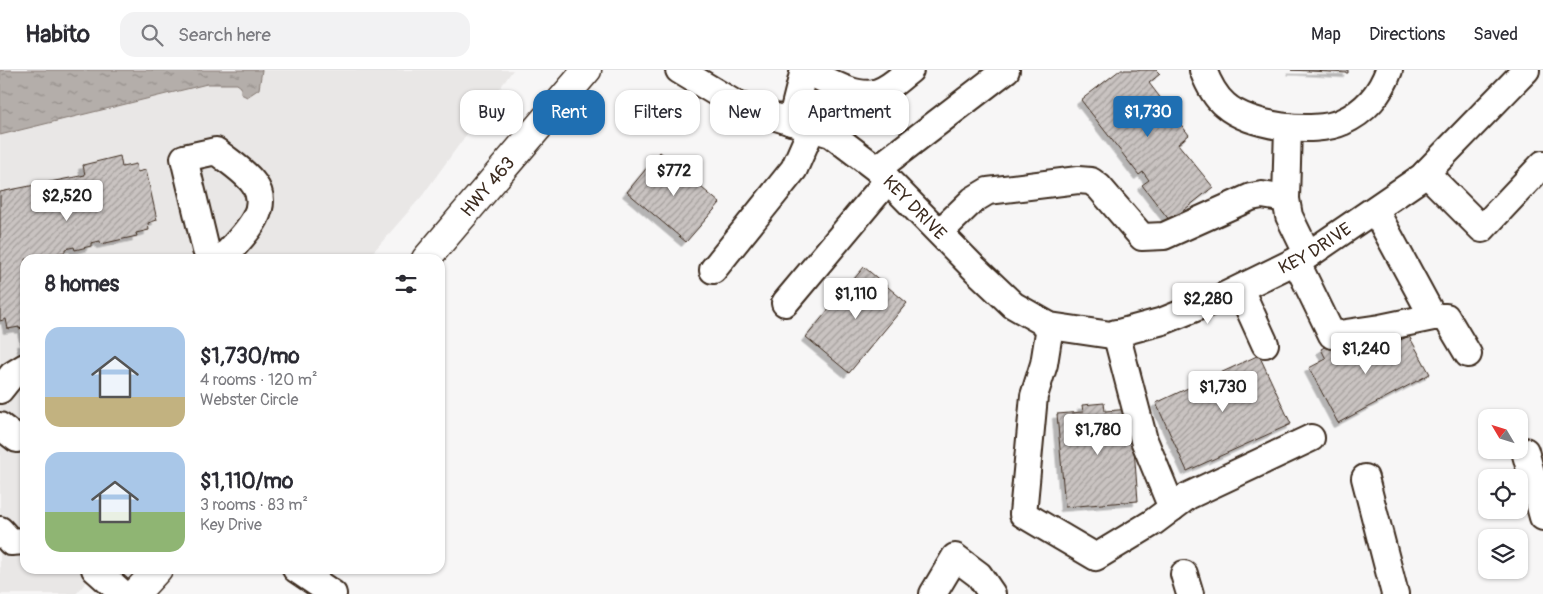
<!DOCTYPE html>
<meta charset="utf-8">
<style>
body{margin:0;font-family:Pangolin,sans-serif;background:#f2f2f3;color:#2b2b33;height:100vh;display:flex;flex-direction:column;font-size:19px;white-space:nowrap}
*{box-sizing:border-box;margin:0}
p{font-size:16px;color:#7c7c81}
.icon{flex:none;width:28px;height:28px;fill:none;stroke:currentColor;stroke-width:2;stroke-linecap:round;stroke-linejoin:round}
.map{position:relative;flex:1;overflow:hidden}
.details{position:absolute;left:20px;top:184px;width:425px;height:320px;display:flex;flex-direction:column;background:#fff;border-radius:15px;box-shadow:0 1px 4px #0004}
.details>*{flex:none}
.top-card{position:absolute;left:460px;top:20px;width:475px;height:45px;display:flex;gap:10px}
.needle{width:32px;rotate:308deg}
.controls{position:absolute;left:1478px;top:339px;display:grid;gap:10px}
.controls a{display:grid;place-items:center;width:50px;height:50px;border-radius:10px;background:#fff;box-shadow:0 1px 4px #0004;font-size:25px}
.price{position:absolute;translate:-50% -42px;padding:0 11px;border-radius:5px;background:#fff;color:#222;font-size:16px;line-height:32px;filter:drop-shadow(0 1px 2px #0008)}
.price::after{content:'';position:absolute;left:50%;top:30px;width:15px;height:11px;margin-left:-8px;background:inherit;clip-path:polygon(0 0,100% 0,50% 100%)}
.price.current{background:#1f6fb2;color:#fff}
ul{padding:0;list-style:none}
li{display:flex;align-items:center;gap:15px;height:125px;padding:0 25px}
li span{display:grid;place-items:center;flex:none;width:140px;height:100px;border-radius:15px;color:#555}
li>.icon{margin-inline-start:auto}
span .icon{width:60px;height:60px;fill:#fffc;stroke-width:1}
li b{font-size:21px}
h2{display:flex;justify-content:space-between;align-items:center;height:60px;padding:0 25px;font-size:21px}
.chip{padding:0 18px;border-radius:15px;background:#fff;box-shadow:0 1px 4px #0004;font-size:18px;line-height:45px}
.chip.current{background:#1f6fb2;color:#fff}
header{display:flex;align-items:center;gap:30px;box-sizing:border-box;height:70px;padding:0 25px;background:#fff;border-bottom:1px solid #e1e1e2}
header strong{font-size:24px}
nav{display:flex;gap:28px;margin-inline-start:auto;font-size:18px}
.search{width:350px;height:45px;background:#f2f2f3;display:flex;align-items:center;gap:12px;box-sizing:border-box;padding:0 18px;border-radius:15px;color:#7c7c81;font-size:19px}
.map>svg:first-child{display:block}
.built{fill:#e9e7e6}
.water{fill:url(#water-ripples);stroke:#847972}
.building{fill:url(#building-hatch);stroke:#3b2a1e;filter:url(#shadow)}
.lines{fill:none;stroke-linecap:round;stroke-linejoin:round}
.minor-casing{stroke:#3b2a1e;stroke-width:30}
.major-casing{stroke:#3b2a1e;stroke-width:31}
.minor{stroke:#fff;stroke-width:26}
.major{stroke:#fff;stroke-width:28}
.labels{text-anchor:middle;dominant-baseline:central;stroke-width:4.5;stroke-linejoin:round;paint-order:stroke}
.street-label{font-size:18px;fill:#3b2a1e;stroke:#fff}
</style>
<header>
<strong>Habito</strong>
<div class="search"><svg class="icon" aria-label="search" viewBox="0 0 24 24"><circle cx="10" cy="10" r="6"/><path d="M15 15l6 6"/></svg>Search here</div>
<nav><a>Map</a><a>Directions</a><a>Saved</a></nav>
</header>
<div class="map">
<svg width="1543" height="524" viewBox="0 0 1543 524">
<defs>
<pattern id="water-ripples" width="26" height="14" patternUnits="userSpaceOnUse" patternTransform="scale(1.25)"><rect width="26" height="14" fill="#b4aeaa"/><path d="M2 4q2-2 4 0t4 0M15 11q2-2 4 0t4 0" fill="none" stroke="#948e8a"/></pattern>
<pattern id="building-hatch" width="6" height="6" patternUnits="userSpaceOnUse" patternTransform="scale(1.25)"><rect width="6" height="6" fill="#c9c3c1"/><path d="M-1 1l2-2M0 6l6-6M5 7l2-2" fill="none" stroke="#a49f9c"/></pattern>
<filter id="shadow"><feDropShadow dx="-4.5" dy="4.5" stdDeviation="0" flood-color="#0004"/></filter>
</defs>
<rect width="100%" height="100%" fill="#f7f6f6"/>
<filter id="ink" filterUnits="userSpaceOnUse"><feTurbulence type="fractalNoise" baseFrequency=".02" numOctaves="2"/><feDisplacementMap in="SourceGraphic" scale="10" xChannelSelector="R" yChannelSelector="G"/><feConvolveMatrix kernelMatrix="1 2 1 2 8 2 1 2 1" color-interpolation-filters="sRGB"/></filter>
<g filter="url(#ink)">
<!-- built -->
<polygon class="built" points="0,0 513,0 422,126 367,189 25,189 25,499 98,499 76,524 0,524"/>
<!-- water -->
<polygon class="water" points="0,0 262,0 259,19 247,27 241,24 241,17 237,14 207,14 0,65"/>
<!-- building -->
<g class="building">
<polygon points="1120,0 1156,0 1160,4 1149,13 1189,65 1178,74 1213,117 1170,151 1142,115 1149,110 1143,102 1139,105 1081,30"/>
<polygon points="1291,0 1348,0 1348,3"/>
<polygon points="660,82 683,101 687,97 700,108 696,113 720,133 686,172 627,122"/>
<polygon points="120,86 122,97 136,94 137,102 146,100 157,150 148,153 149,160 136,163 137,166 101,174 100,171 91,173 91,176 75,180 74,177 65,179 65,182 51,185 52,189 25,189 25,271 22,258 19,259 19,257 8,259 6,249 0,251 0,122 85,105 83,95"/>
<polygon points="864,197 907,233 849,303 806,267"/>
<polygon points="1409,266 1430,304 1338,353 1309,298 1326,289 1321,279 1337,270 1345,284 1358,276 1362,284 1394,267 1396,272"/>
<polygon points="21,272 25,272 25,292"/>
<polygon points="1259,285 1291,354 1187,401 1156,333"/>
<polygon points="1104,333 1105,341 1131,339 1138,431 1065,437 1057,344 1083,342 1082,335"/>
</g>
<g class="lines">
<!-- minor casing -->
<g class="minor-casing">
<g id="minor">
<polyline points="679,0 737,35 831,64 877,99 1006,0"/>
<path d="M805 0C825 9 856 30 878 22 890 18 900 8 910 0"/>
<path d="M1203 0C1208 13 1214 26 1225 35 1248 56 1314 65 1342 52 1365 42 1381 23 1389 0"/>
<polyline points="791,52 804,0"/>
<polyline points="1288,57 1286,129 1289,146 1308,185"/>
<path id="s1" d="M877 99 975 199 1013 235 1050 256 1111 265 1163 251 1220 228 1308 185 1422 107 1526 0"/>
<polyline points="1426,103 1482,159 1543,94"/>
<polyline points="940,162 973,130 988,121 1078,110 1091,111 1099,117 1142,167 1164,166 1251,127 1262,125 1286,129"/>
<path d="M213 189 206 180 184 88 216 81C228 91 245 101 254 114 274 141 238 170 222 189"/>
<polyline points="1296,191 1332,265 1380,258 1433,247 1375,140"/>
<polyline points="713,200 794,99 812,58"/>
<polyline points="1240,219 1265,274"/>
<polyline points="785,233 888,110"/>
<polyline points="1433,247 1446,247 1468,284"/>
<polyline points="1050,256 1044,294 1034,326 1023,444 1096,487 1152,453 1188,426 1311,368"/>
<polyline points="1116,263 1144,370 1172,438"/>
<polyline points="0,320 12,305 25,297"/>
<polyline points="0,356 17,369 25,367"/>
<polyline points="1525,381 1543,447"/>
<polyline points="1365,408 1395,524"/>
<polyline points="0,460 11,472 25,471"/>
<polyline points="95,499 123,524"/>
<polyline points="296,499 333,524"/>
<polyline points="1184,504 1190,524"/>
<polyline points="933,524 955,487 979,505 992,524"/>
</g>
</g>
<!-- major casing -->
<g class="major-casing">
<g id="major">
<path id="s2" d="M426 189 587 0"/>
<polyline points="135,524 158,499"/>
</g>
</g>
<!-- minor -->
<use href="#minor" class="minor"/>
<!-- major -->
<use href="#major" class="major"/>
</g>
</g>
<g class="labels">
<!-- street labels -->
<g class="street-label">
<text stroke="none"><textPath href="#s2" startOffset="95">HWY 463</textPath></text>
<text stroke="none"><textPath href="#s1" startOffset="54">KEY DRIVE</textPath></text>
<text stroke="none"><textPath href="#s1" startOffset="519">KEY DRIVE</textPath></text>
</g>
</g>
</svg>
<div class="controls">
<a><svg class="needle" viewBox="-14 -14 28 28"><path d="M0-13l5 13h-10z" fill="#e53935"/><path d="M0 13l5-13h-10z" fill="#7c7c81"/></svg></a>
<a><svg class="icon" aria-label="locate" viewBox="0 0 24 24"><circle cx="12" cy="12" r="6"/><path d="M12 2v4M12 18v4M2 12h4M18 12h4"/></svg></a>
<a><svg class="icon" aria-label="layers" viewBox="0 0 24 24"><path d="M12 4l9 5-9 5-9-5zM3 14l9 5 9-5"/></svg></a>
</div>
<b class="price current" style="left:1148px;top:68px">$1,730</b>
<b class="price" style="left:674px;top:127px">$772</b>
<b class="price" style="left:67px;top:152px">$2,520</b>
<b class="price" style="left:856px;top:250px">$1,110</b>
<b class="price" style="left:1208px;top:255px">$2,280</b>
<b class="price" style="left:1366px;top:305px">$1,240</b>
<b class="price" style="left:1223px;top:343px">$1,730</b>
<b class="price" style="left:1098px;top:386px">$1,780</b>
<div class="top-card">
<a class="chip">Buy</a>
<a class="chip current">Rent</a>
<a class="chip">Filters</a>
<a class="chip">New</a>
<a class="chip">Apartment</a>
</div>
<section class="details">
<h2>8 homes<svg class="icon" aria-label="filters" viewBox="0 0 24 24"><path d="M4 7h16M4 17h16"/><circle cx="9" cy="7" r="2"/><circle cx="15" cy="17" r="2"/></svg></h2>
<ul>
<li><span style="background:linear-gradient(#a9c7e8 70%,#c2b280 0)"><svg class="icon" aria-label="home" viewBox="0 0 24 24"><path d="M3 11l9-7 9 7M6 9v11h12V9"/></svg></span><div><b>$1,730/mo</b><p>4 rooms · 120 m²</p><p>Webster Circle</p></div></li>
<li><span style="background:linear-gradient(#a9c7e8 60%,#8fb573 0)"><svg class="icon" aria-label="home" viewBox="0 0 24 24"><path d="M3 11l9-7 9 7M6 9v11h12V9"/></svg></span><div><b>$1,110/mo</b><p>3 rooms · 83 m²</p><p>Key Drive</p></div></li>
</ul>
</section>
</div>
